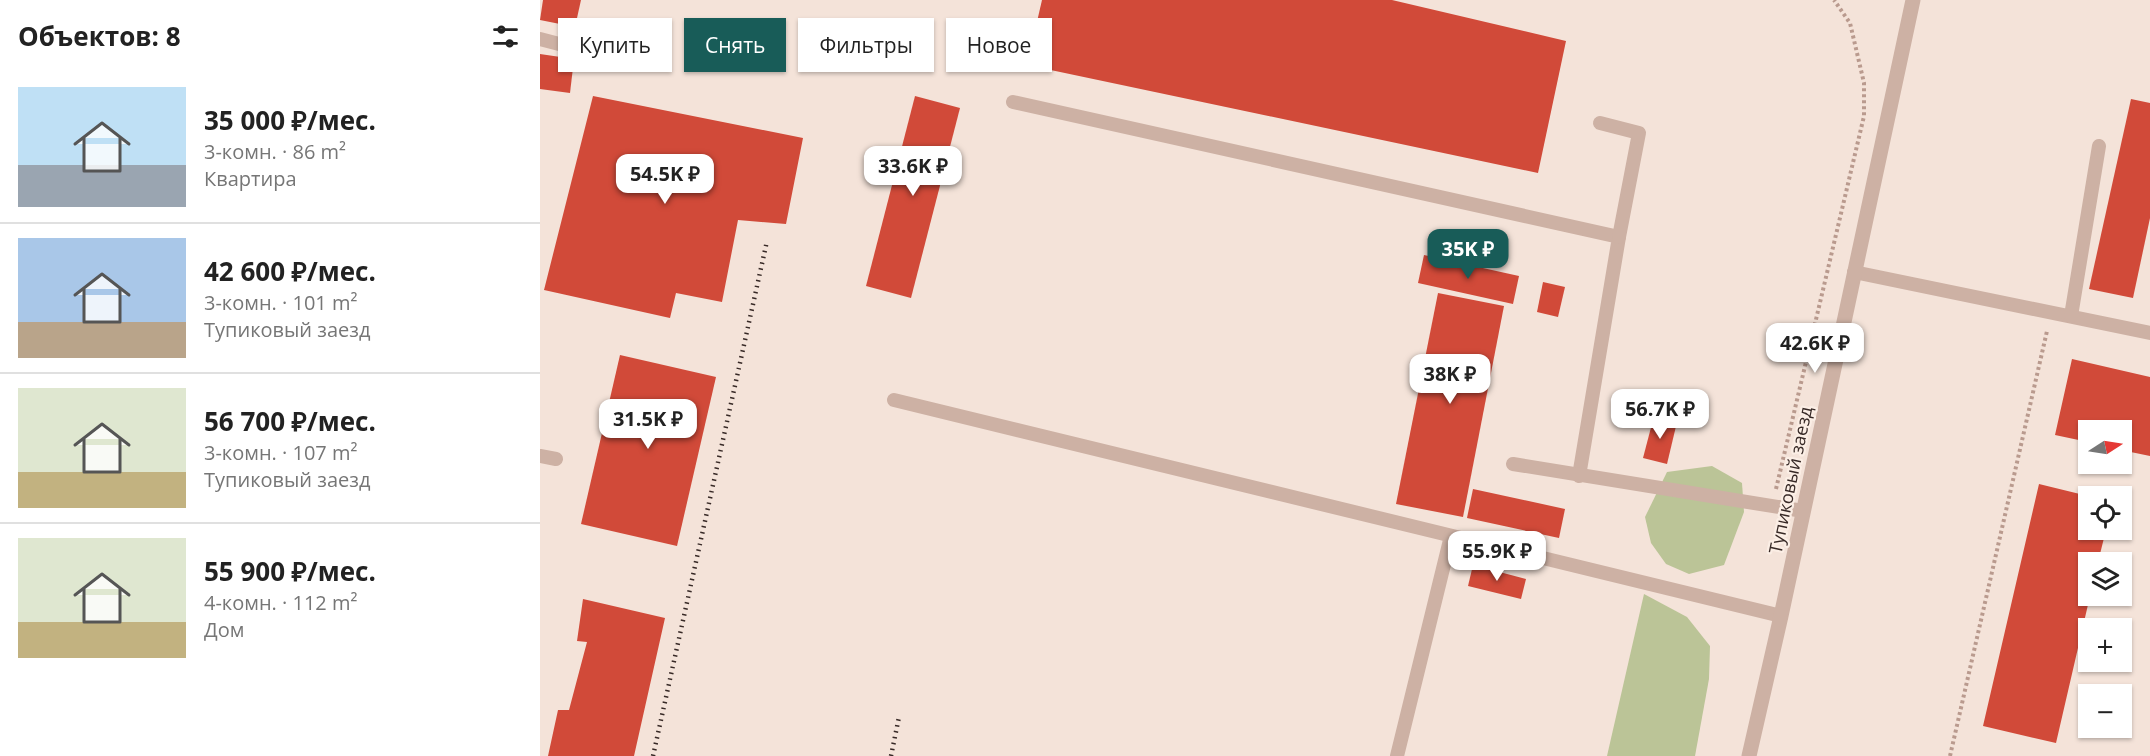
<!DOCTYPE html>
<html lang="ru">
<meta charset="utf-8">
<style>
body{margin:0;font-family:"Open Sans",sans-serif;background:#f2f2f2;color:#222;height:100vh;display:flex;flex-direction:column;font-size:22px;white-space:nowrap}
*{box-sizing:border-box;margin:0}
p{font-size:20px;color:#767676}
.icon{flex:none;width:33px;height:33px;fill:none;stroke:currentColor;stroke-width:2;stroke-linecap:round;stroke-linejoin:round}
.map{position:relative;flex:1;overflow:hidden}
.side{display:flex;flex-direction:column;background:#fff;width:540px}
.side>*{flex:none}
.guide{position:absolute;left:18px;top:18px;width:570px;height:54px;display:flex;gap:12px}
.needle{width:39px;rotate:78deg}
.controls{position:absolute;left:1538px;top:420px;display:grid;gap:12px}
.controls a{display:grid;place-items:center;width:54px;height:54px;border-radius:0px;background:#fff;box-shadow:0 2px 4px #0004;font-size:30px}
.price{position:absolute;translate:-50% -51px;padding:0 14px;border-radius:12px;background:#fff;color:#222;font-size:20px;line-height:39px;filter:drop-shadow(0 2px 3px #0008)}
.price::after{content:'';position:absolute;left:50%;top:36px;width:18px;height:14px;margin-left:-9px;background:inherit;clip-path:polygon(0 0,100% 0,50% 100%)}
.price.on{background:#185c58;color:#fff}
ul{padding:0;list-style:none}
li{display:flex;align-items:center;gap:18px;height:150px;padding:0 18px}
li+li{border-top:2px solid #e0e0e0}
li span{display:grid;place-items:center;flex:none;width:168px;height:120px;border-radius:0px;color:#555}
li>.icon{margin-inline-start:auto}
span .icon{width:72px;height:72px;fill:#fffc;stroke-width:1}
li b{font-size:26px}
h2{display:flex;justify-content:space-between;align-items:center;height:72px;padding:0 18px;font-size:26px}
.chip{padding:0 21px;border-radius:0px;background:#fff;box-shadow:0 2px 4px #0004;font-size:21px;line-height:54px}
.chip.on{background:#185c58;color:#fff}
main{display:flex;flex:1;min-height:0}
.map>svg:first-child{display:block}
.green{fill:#bbc497}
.building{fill:#d14a39}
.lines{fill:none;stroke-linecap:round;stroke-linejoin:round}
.path{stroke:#b99a8e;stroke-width:4;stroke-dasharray:3 3;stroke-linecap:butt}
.service{stroke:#cdb1a4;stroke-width:14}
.minor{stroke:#cdb1a4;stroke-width:15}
.rail{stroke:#372926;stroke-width:4.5;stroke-dasharray:1.5 4.5;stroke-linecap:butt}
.labels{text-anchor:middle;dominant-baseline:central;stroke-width:4.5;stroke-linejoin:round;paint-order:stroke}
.street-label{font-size:18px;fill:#372926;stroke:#fbeee5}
</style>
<main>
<section class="side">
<h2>Объектов: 8<svg class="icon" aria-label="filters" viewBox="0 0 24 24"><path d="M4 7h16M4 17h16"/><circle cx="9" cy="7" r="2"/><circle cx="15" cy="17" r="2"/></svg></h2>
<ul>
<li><span style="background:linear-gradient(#bfe0f5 65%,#9aa5b1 0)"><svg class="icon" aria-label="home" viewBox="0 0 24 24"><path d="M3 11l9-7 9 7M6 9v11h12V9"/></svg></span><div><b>35 000 ₽/мес.</b><p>3-комн. · 86 m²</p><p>Квартира</p></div></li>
<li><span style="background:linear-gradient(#a9c7e8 70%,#b9a48a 0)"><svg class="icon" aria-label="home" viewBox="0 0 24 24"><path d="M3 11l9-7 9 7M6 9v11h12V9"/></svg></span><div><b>42 600 ₽/мес.</b><p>3-комн. · 101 m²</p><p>Тупиковый заезд</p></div></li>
<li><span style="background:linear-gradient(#dfe7d0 70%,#c2b280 0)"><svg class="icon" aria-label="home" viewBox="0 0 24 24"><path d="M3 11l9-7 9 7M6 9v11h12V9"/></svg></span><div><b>56 700 ₽/мес.</b><p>3-комн. · 107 m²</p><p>Тупиковый заезд</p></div></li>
<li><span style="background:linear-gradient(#dfe7d0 70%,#c2b280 0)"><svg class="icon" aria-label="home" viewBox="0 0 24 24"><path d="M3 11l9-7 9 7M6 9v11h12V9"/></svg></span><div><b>55 900 ₽/мес.</b><p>4-комн. · 112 m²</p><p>Дом</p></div></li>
</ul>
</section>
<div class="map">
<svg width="1610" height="756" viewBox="0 0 1610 756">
<rect width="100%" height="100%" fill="#f4e3d9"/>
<!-- green -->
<g class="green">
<polygon points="1172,466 1202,483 1204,512 1184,565 1149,574 1126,564 1111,543 1105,517 1127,472"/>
<polygon points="1104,594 1147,617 1170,646 1169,679 1155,756 1067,756"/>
</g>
<!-- building -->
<g class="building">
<polygon points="3,0 41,0 35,27 0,20"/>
<polygon points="502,0 852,0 1026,41 998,173 487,65"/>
<polygon points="0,54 34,59 30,93 0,89"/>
<polygon points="53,96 263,138 246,224 198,220 182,302 136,293 130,318 4,290"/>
<polygon points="375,96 420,108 371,298 326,286"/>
<polygon points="1591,99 1610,103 1610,218 1593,298 1549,289"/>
<polygon points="884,255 979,276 973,304 878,283"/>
<polygon points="1003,282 1025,287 1018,317 997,312"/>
<polygon points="898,293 964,306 923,517 856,504"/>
<polygon points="80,355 176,377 137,546 41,524"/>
<polygon points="1532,359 1610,377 1610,456 1581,450 1581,430 1548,430 1548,442 1515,435"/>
<polygon points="1114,416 1137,422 1127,464 1103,458"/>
<polygon points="1499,484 1548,496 1548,530 1566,530 1558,562 1548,562 1548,596 1550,596 1516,743 1443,726"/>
<polygon points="933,489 1025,509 1019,538 927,518"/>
<polygon points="933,565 986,579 981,599 928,586"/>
<polygon points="43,599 125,618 94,756 8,756 18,710 29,710 47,642 37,641"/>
</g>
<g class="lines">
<!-- path -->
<g class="path">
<polyline points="1236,489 1324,116 1324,83 1310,23 1294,0"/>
<polyline points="1410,756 1507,331"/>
</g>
<!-- service -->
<g class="service">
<polyline points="0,39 92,63"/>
<polyline points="473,102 1079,237 1039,476"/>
<polyline points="1060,123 1099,133 1079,237"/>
<polyline points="1314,272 1610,333"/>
<polyline points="1531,316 1559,146"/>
<polyline points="354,400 1241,616"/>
<polyline points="0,456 16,459"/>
<polyline points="973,464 1263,511"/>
<polyline points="857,756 911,536"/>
</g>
<!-- minor -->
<polyline class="minor" points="1209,756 1241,616 1373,0"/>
<!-- rail -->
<g class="rail">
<polyline points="113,756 227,241"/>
<polyline points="351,756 359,717"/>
</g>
</g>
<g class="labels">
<!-- street labels -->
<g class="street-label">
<text transform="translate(1250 480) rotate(-78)">Тупиковый заезд</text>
</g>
</g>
</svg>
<div class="controls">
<a><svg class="needle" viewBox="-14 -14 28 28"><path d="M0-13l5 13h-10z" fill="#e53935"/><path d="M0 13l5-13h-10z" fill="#767676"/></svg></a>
<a><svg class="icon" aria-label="locate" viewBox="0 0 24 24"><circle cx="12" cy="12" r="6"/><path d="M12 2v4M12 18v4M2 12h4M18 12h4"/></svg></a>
<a><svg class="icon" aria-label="layers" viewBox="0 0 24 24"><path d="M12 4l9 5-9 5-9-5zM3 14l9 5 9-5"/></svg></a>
<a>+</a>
<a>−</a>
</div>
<b class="price" style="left:373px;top:197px">33.6K ₽</b>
<b class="price" style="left:125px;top:205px">54.5K ₽</b>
<b class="price on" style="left:928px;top:280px">35K ₽</b>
<b class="price" style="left:1275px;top:374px">42.6K ₽</b>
<b class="price" style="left:910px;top:405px">38K ₽</b>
<b class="price" style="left:1120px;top:440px">56.7K ₽</b>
<b class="price" style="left:108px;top:450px">31.5K ₽</b>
<b class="price" style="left:957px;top:582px">55.9K ₽</b>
<div class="guide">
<a class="chip">Купить</a>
<a class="chip on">Снять</a>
<a class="chip">Фильтры</a>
<a class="chip">Новое</a>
</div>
</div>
</main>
